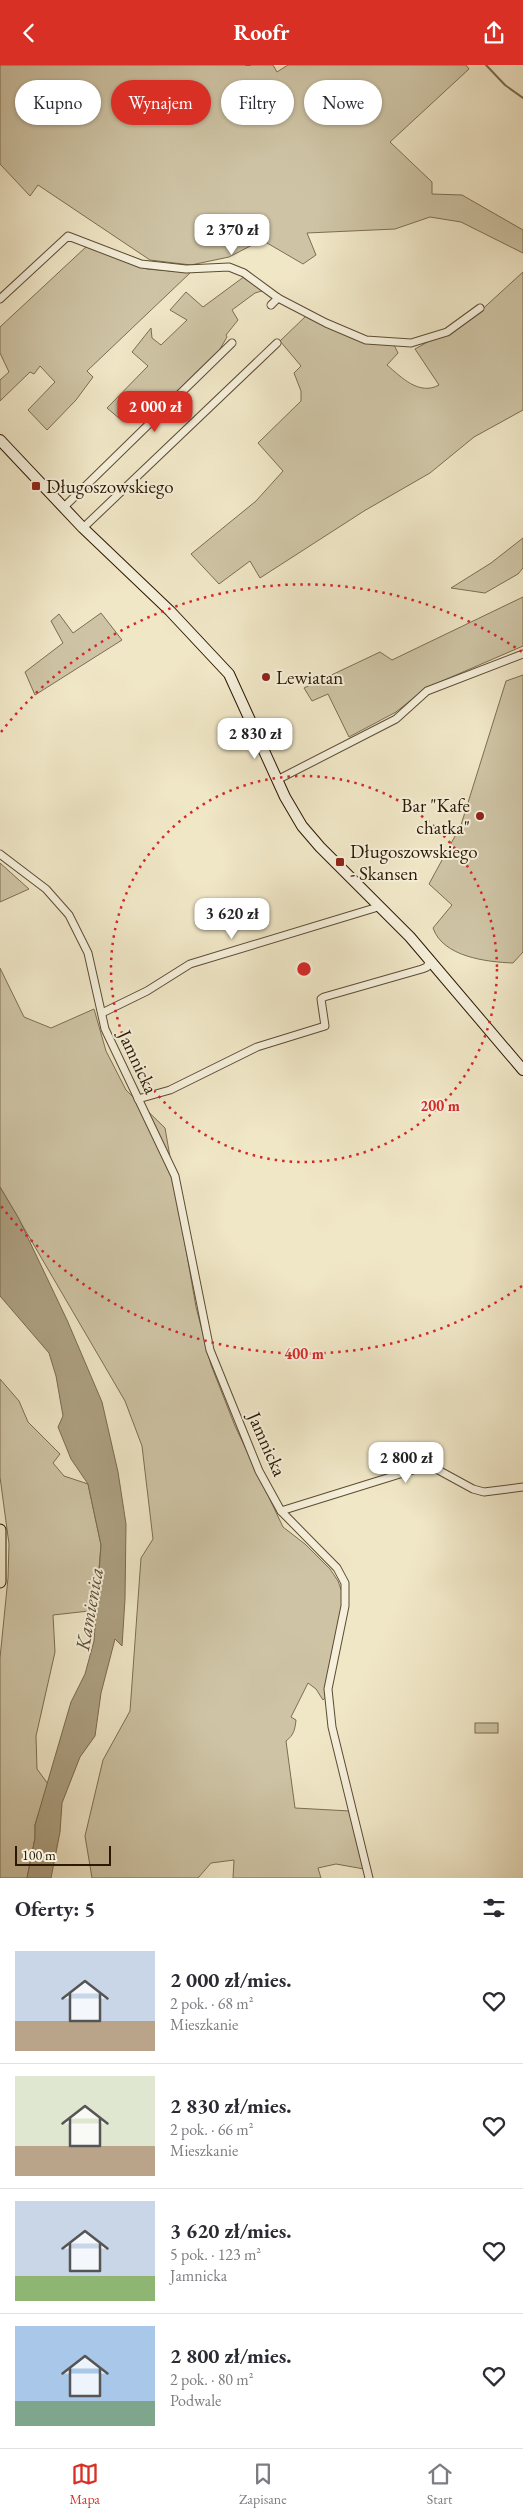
<!DOCTYPE html>
<html lang="pl">
<meta charset="utf-8">
<style>
body{margin:0;font-family:"EB Garamond",serif;background:#f7f7f7;color:#2b2b33;height:100vh;display:flex;flex-direction:column;font-size:19px;white-space:nowrap}
*{box-sizing:border-box;margin:0}
p{font-size:16px;color:#7c7c81}
.icon{flex:none;width:28px;height:28px;fill:none;stroke:currentColor;stroke-width:2;stroke-linecap:round;stroke-linejoin:round}
.map{position:relative;height:1813px;overflow:hidden}
.details{display:flex;flex-direction:column;background:#fff;flex:1}
.details>*{flex:none}
.top-card{position:absolute;left:15px;top:15px;width:494px;height:45px;display:flex;gap:10px}
.scale{position:absolute;left:15px;bottom:12px;width:96px;box-sizing:border-box;padding-left:5px;border:2px solid #2a1800;border-top:0;font-size:14px;line-height:18px;white-space:nowrap;color:#2a1800;-webkit-text-stroke:4px #f5efdb;paint-order:stroke}
.price{position:absolute;translate:-50% -42px;padding:0 11px;border-radius:10px;background:#fff;color:#222;font-size:16px;line-height:32px;filter:drop-shadow(0 1px 2px #0008)}
.price::after{content:'';position:absolute;left:50%;top:30px;width:15px;height:11px;margin-left:-8px;background:inherit;clip-path:polygon(0 0,100% 0,50% 100%)}
.price.active{background:#d93025;color:#fff}
ul{padding:0;list-style:none}
li{display:flex;align-items:center;gap:15px;height:125px;padding:0 15px}
li+li{border-top:1px solid #e1e1e2}
li span{display:grid;place-items:center;flex:none;width:140px;height:100px;border-radius:0px;color:#555}
li>.icon{margin-inline-start:auto}
span .icon{width:60px;height:60px;fill:#fffc;stroke-width:1}
li b{font-size:21px}
h2{display:flex;justify-content:space-between;align-items:center;height:60px;padding:0 15px;font-size:21px}
.chip{padding:0 18px;border-radius:22px;background:#fff;box-shadow:0 1px 4px #0004;font-size:18px;line-height:45px}
.chip.active{background:#d93025;color:#fff}
header{display:flex;justify-content:space-between;align-items:center;height:65px;padding:0 15px;background:#d93025;color:#fff;font-size:22px;font-weight:700}
.dock{display:flex;justify-content:space-around;align-items:center;height:70px;border-top:1px solid #e1e1e2;background:#fff;font-size:14px;color:#7c7c81}
.dock a{display:grid;justify-items:center;gap:2px}
.dock .active{color:#d93025}
.map>svg:first-child{display:block}
.green{fill:#cec4a5;stroke:#7c6e52}
.water{fill:#ada183;stroke:#796a4f}
.lines{fill:none;stroke-linecap:round;stroke-linejoin:round}
.stream{stroke:#796a4f;stroke-width:2}
.street-casing{stroke:#5c4c32;stroke-width:9}
.secondary-casing{stroke:#2a1800;stroke-width:12}
.primary-casing{stroke:#2a1800;stroke-width:13}
.street{stroke:#f5efdb;stroke-width:7}
.secondary{stroke:#f5efdb;stroke-width:10}
.primary{stroke:#f0e7c7;stroke-width:11}
.ring{fill:none;stroke:#d62828;stroke-width:2.5;stroke-dasharray:2.5 5}
.poi-dot{fill:#8f2418;stroke:#f5efdb;stroke-width:2}
.labels{text-anchor:middle;dominant-baseline:central;stroke-width:4;stroke-linejoin:round;paint-order:stroke}
.poi-label{font-size:19px;fill:#2a1800;stroke:#f5efdb;text-anchor:start}
.street-label{font-size:19px;fill:#2a1800;stroke:#f5efdb}
.water-label{font-size:20px;font-style:italic;fill:#5e4f34;stroke:#f5efdb}
.centre{fill:#d62828;stroke:#f5efdb;stroke-width:2.5}
.ring-label{font-size:15px;text-anchor:middle;font-weight:bold;fill:#d62828;stroke:#f5efdb;stroke-width:4;stroke-linejoin:round;paint-order:stroke}
</style>
<header><svg class="icon" aria-label="back" viewBox="0 0 24 24"><path d="M15 5l-7 7 7 7"/></svg>Roofr<svg class="icon" aria-label="share" viewBox="0 0 24 24"><path d="M12 15V3M7 8l5-5 5 5M5 13v7h14v-7"/></svg></header>
<div class="map">
<svg width="523" height="1813" viewBox="0 0 523 1813">
<rect width="100%" height="100%" fill="#f0e7c7"/>
<filter id="stains"><feTurbulence type="fractalNoise" baseFrequency=".004" numOctaves="4"/><feColorMatrix values="0 0 0 0 .2 0 0 0 0 .09 0 0 0 0 .02 0 0 0 .5 -.17"/></filter>
<radialGradient id="worn" r=".72"><stop offset=".6" stop-color="#630" stop-opacity="0"/><stop offset="1" stop-color="#630" stop-opacity=".3"/></radialGradient>
<!-- green -->
<g class="green">
<polygon points="0,0 273,0 277,7 288,0 466,0 469,4 390,77 432,117 432,129 462,130 523,165 523,188 461,157 430,152 395,164 307,168 316,190 303,199 262,175 229,192 191,200 150,195 38,120 30,131 0,99"/>
<polygon points="87,181 147,204 183,207 185,205 190,208 87,306 93,312 76,335 47,365 28,345 55,317 40,301 34,309 30,307 0,336 0,315 9,307 0,288 0,262"/>
<path d="M523 207V345L474 372 430 408 364 446 260 513 250 496 219 519 191 489 256 436 283 406 258 378 301 336V326L294 308 301 301 280 276 307 250 379 279 394 280 398 288 387 300C401 312 419 331 439 320L415 284 476 250Z"/>
<polygon points="245,211 265,225 255,228 232,245 238,255 226,270 227,272 220,284 164,339 150,326 120,354 107,343 148,301 132,287 151,263 152,273 161,280 187,255 170,245 186,227 203,242"/>
<polygon points="523,473 523,503 518,509 485,528 451,523 491,498"/>
<polygon points="523,532 523,581 426,623 396,647 349,672 328,629 312,636 304,623 380,587 392,595"/>
<polygon points="101,548 122,575 35,630 25,607 63,578 51,556 59,549 73,568"/>
<path d="M523 610V887L513 898C487 897 443 892 433 863L452 840 429 819 461 760 506 616Z"/>
<polygon points="0,798 29,824 0,837"/>
<path d="M0 903 24 952 51 963 94 944 106 986 126 1025 165 1063 196 1242 211 1300 235 1361 283 1462 305 1479 330 1504 338 1516 342 1527V1546L326 1632 323 1635 316 1624 308 1618 291 1652 296 1655C295 1664 294 1670 286 1676L295 1743 350 1746C353 1767 359 1783 364 1804L336 1799 318 1803 321 1813H233L234 1795 211 1798 198 1813H92L85 1771 103 1695 130 1646 141 1493 153 1474 142 1381 125 1336 0 1122Z"/>
<polygon points="0,1314 19,1336 28,1357 60,1389 53,1398 64,1411 88,1419 101,1480 96,1538 89,1546 53,1550 55,1587 36,1671 37,1704 48,1719 35,1760 35,1773 27,1813 0,1813 0,1593 8,1513 9,1479 0,1412"/>
<rect x="475" y="1658" width="23" height="10"/>
</g>
<!-- water -->
<polygon class="water" points="0,1122 18,1152 67,1255 102,1337 118,1407 126,1459 125,1534 122,1581 115,1574 101,1628 95,1671 80,1692 62,1738 60,1767 51,1813 27,1813 35,1773 35,1760 71,1637 85,1609 94,1576 101,1480 88,1419 71,1394 58,1362 63,1351 56,1311 49,1288 0,1231"/>
<g class="lines">
<!-- stream -->
<g class="stream">
<polyline points="246,0 250,0"/>
<polyline points="486,0 505,20 523,33"/>
</g>
<!-- street casing -->
<g class="street-casing">
<g id="street">
<polyline points="0,234 68,171 141,199 186,204 229,202 244,208 278,233 326,258 366,275 411,278 447,267 480,243"/>
<polyline points="271,240 278,233"/>
<polyline points="63,443 232,278"/>
<polyline points="83,463 277,278"/>
<polyline points="277,715 396,654 427,626 523,589"/>
<polyline points="0,789 46,824 69,850 88,888 105,964 175,1111 210,1285 259,1406 281,1446 337,1503 345,1518 345,1541 328,1624 332,1662 369,1813"/>
<polyline points="102,948 147,926 190,899 378,842"/>
<polyline points="138,1034 170,1025 257,982 325,961 321,934 324,932 422,904 427,902 430,894"/>
<polyline points="281,1446 429,1400 473,1424 484,1427 523,1422"/>
</g>
</g>
<!-- secondary casing -->
<g class="secondary-casing">
<polyline id="secondary" points="0,375 83,463 170,546 229,609 285,732 302,761 320,782 410,872 523,1005"/>
</g>
<!-- primary casing -->
<g class="primary-casing">
<polyline id="primary" points="0,1465 0,1517"/>
</g>
<!-- street -->
<use href="#street" class="street"/>
<!-- secondary -->
<use href="#secondary" class="secondary"/>
<!-- primary -->
<use href="#primary" class="primary"/>
</g>
<!-- distance rings -->
<g class="ring">
<circle cx="304" cy="904" r="193"/>
<path d="M522 1221A385 385 0 0 1 1 1141M1 667A385 385 0 0 1 522 587"/>
</g>
<!-- markers -->
<g class="poi-dot">
<rect x="31" y="416" width="10" height="10" rx="2.5"/>
<circle cx="266" cy="612" r="5"/>
<circle cx="480" cy="751" r="5"/>
<rect x="335" y="792" width="10" height="10" rx="2.5"/>
</g>
<g class="labels">
<!-- poi labels -->
<g class="poi-label">
<text x="46" y="421">Długoszowskiego</text>
<text x="276" y="612">Lewiatan</text>
<text x="470" y="740" text-anchor="end">Bar "Kafe<tspan x="470" dy="22">chatka"</tspan></text>
<text x="350" y="786">Długoszowskiego<tspan x="350" dy="22">- Skansen</tspan></text>
</g>
<!-- street labels -->
<g class="street-label">
<text transform="translate(138 997) rotate(65)">Jamnicka</text>
<text transform="translate(267 1379) rotate(66)">Jamnicka</text>
</g>
<!-- water labels -->
<g class="water-label">
<text transform="translate(89 1544) rotate(-80)">Kamienica</text>
</g>
</g>
<circle cx="304" cy="904" r="8" class="centre"/>
<g class="ring-label">
<text x="440" y="1046">200 m</text>
<text x="304" y="1294">400 m</text>
</g>
<rect width="100%" height="100%" filter="url(#stains)"/>
<rect width="100%" height="100%" fill="url(#worn)"/>
</svg>
<div class="scale">100 m</div>
<b class="price" style="left:232px;top:191px">2 370 zł</b>
<b class="price active" style="left:155px;top:368px">2 000 zł</b>
<b class="price" style="left:255px;top:695px">2 830 zł</b>
<b class="price" style="left:232px;top:875px">3 620 zł</b>
<b class="price" style="left:406px;top:1419px">2 800 zł</b>
<div class="top-card">
<a class="chip">Kupno</a>
<a class="chip active">Wynajem</a>
<a class="chip">Filtry</a>
<a class="chip">Nowe</a>
</div>
</div>
<section class="details">
<h2>Oferty: 5<svg class="icon" aria-label="filters" viewBox="0 0 24 24"><path d="M4 7h16M4 17h16"/><circle cx="9" cy="7" r="2"/><circle cx="15" cy="17" r="2"/></svg></h2>
<ul>
<li><span style="background:linear-gradient(#c9d6e8 70%,#b9a48a 0)"><svg class="icon" aria-label="home" viewBox="0 0 24 24"><path d="M3 11l9-7 9 7M6 9v11h12V9"/></svg></span><div><b>2 000 zł/mies.</b><p>2 pok. · 68 m²</p><p>Mieszkanie</p></div><svg class="icon" aria-label="heart" viewBox="0 0 24 24"><path d="M12 20l-8-8c-3-5 5-10 8-4 3-6 11-1 8 4z"/></svg></li>
<li><span style="background:linear-gradient(#dfe7d0 70%,#b9a48a 0)"><svg class="icon" aria-label="home" viewBox="0 0 24 24"><path d="M3 11l9-7 9 7M6 9v11h12V9"/></svg></span><div><b>2 830 zł/mies.</b><p>2 pok. · 66 m²</p><p>Mieszkanie</p></div><svg class="icon" aria-label="heart" viewBox="0 0 24 24"><path d="M12 20l-8-8c-3-5 5-10 8-4 3-6 11-1 8 4z"/></svg></li>
<li><span style="background:linear-gradient(#c9d6e8 75%,#8fb573 0)"><svg class="icon" aria-label="home" viewBox="0 0 24 24"><path d="M3 11l9-7 9 7M6 9v11h12V9"/></svg></span><div><b>3 620 zł/mies.</b><p>5 pok. · 123 m²</p><p>Jamnicka</p></div><svg class="icon" aria-label="heart" viewBox="0 0 24 24"><path d="M12 20l-8-8c-3-5 5-10 8-4 3-6 11-1 8 4z"/></svg></li>
<li><span style="background:linear-gradient(#a9c7e8 75%,#7fa58c 0)"><svg class="icon" aria-label="home" viewBox="0 0 24 24"><path d="M3 11l9-7 9 7M6 9v11h12V9"/></svg></span><div><b>2 800 zł/mies.</b><p>2 pok. · 80 m²</p><p>Podwale</p></div><svg class="icon" aria-label="heart" viewBox="0 0 24 24"><path d="M12 20l-8-8c-3-5 5-10 8-4 3-6 11-1 8 4z"/></svg></li>
</ul>
</section>
<nav class="dock">
<a class="active"><svg class="icon" aria-label="map" viewBox="0 0 24 24"><path d="M3 6l6-2 6 2 6-2v14l-6 2-6-2-6 2zM9 4v14M15 6v14"/></svg>Mapa</a>
<a><svg class="icon" aria-label="saved" viewBox="0 0 24 24"><path d="M7 4h10v16l-5-4-5 4z"/></svg>Zapisane</a>
<a><svg class="icon" aria-label="home" viewBox="0 0 24 24"><path d="M3 11l9-7 9 7M6 9v11h12V9"/></svg>Start</a>
</nav>
